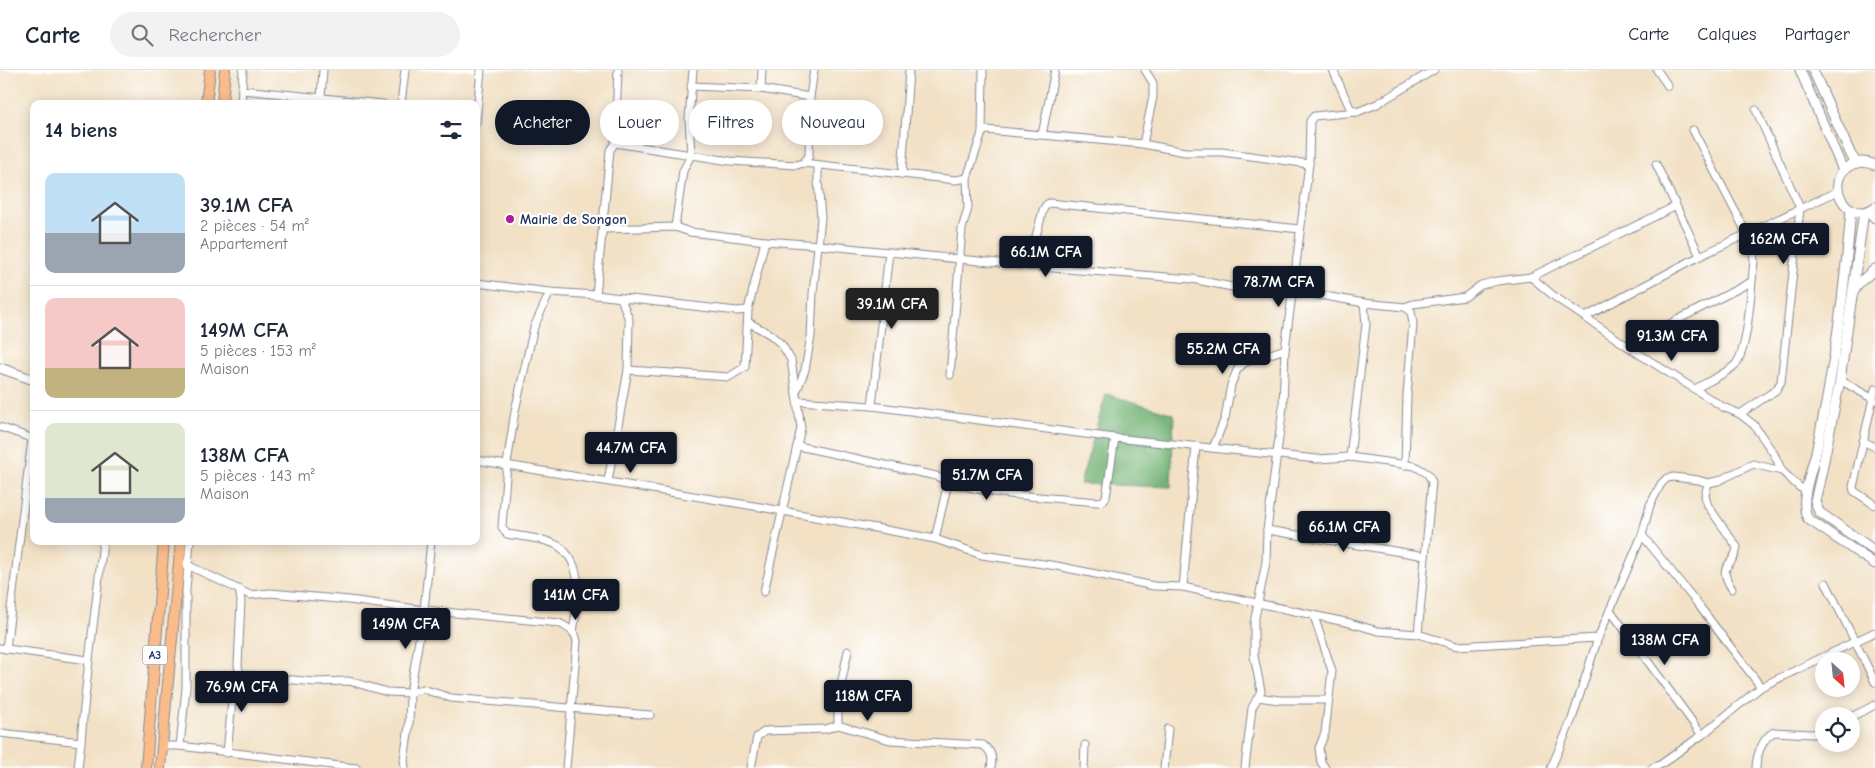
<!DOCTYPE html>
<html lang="fr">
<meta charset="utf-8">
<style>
body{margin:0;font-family:"Comic Neue",sans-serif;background:#f2f2f3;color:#1f2937;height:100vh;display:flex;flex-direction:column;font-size:19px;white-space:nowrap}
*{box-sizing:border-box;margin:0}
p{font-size:16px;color:#747a83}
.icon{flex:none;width:28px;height:28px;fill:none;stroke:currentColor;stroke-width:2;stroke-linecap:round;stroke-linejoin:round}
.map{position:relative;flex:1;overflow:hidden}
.side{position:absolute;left:30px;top:30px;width:450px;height:445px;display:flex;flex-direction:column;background:#fff;border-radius:10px;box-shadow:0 2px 12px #0003}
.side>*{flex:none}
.top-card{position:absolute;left:495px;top:30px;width:475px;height:45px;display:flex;gap:10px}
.needle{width:32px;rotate:153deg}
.tools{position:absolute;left:1815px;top:582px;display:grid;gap:10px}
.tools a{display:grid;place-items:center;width:45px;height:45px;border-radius:50%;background:#fff;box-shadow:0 2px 12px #0003;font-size:25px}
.price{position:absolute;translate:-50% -42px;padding:0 11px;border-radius:5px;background:#111827;color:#fff;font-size:16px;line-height:32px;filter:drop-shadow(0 1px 2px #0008)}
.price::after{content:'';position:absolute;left:50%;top:30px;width:15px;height:11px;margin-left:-8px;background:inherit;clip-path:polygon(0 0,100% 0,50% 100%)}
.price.selected{background:#222;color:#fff}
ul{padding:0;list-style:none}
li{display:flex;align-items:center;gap:15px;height:125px;padding:0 15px}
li+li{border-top:1px solid #e0e1e3}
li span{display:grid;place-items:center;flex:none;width:140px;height:100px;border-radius:10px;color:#555}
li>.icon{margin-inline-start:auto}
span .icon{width:60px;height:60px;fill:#fffc;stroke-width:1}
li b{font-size:21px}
h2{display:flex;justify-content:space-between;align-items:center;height:60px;padding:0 15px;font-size:21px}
.chip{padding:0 18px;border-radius:22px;background:#fff;box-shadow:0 2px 12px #0003;font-size:18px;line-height:45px}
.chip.selected{background:#111827;color:#fff}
header{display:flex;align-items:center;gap:30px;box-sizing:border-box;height:70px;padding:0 25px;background:#fff;border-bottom:1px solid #e0e1e3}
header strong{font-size:24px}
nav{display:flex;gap:28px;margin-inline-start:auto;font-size:18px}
.search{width:350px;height:45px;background:#f2f2f3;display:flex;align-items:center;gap:12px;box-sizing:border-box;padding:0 18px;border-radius:28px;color:#747a83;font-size:19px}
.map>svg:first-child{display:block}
.forest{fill:#73b274;stroke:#477069}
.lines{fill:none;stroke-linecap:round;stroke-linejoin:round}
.minor-casing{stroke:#868892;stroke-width:9}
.tertiary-casing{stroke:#868892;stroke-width:11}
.primary-casing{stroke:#868892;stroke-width:12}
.minor{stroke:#fff;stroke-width:7}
.tertiary{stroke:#fff;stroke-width:9}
.primary{stroke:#fabc8b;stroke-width:10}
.poi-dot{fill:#b5179e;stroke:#fff;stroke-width:2}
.labels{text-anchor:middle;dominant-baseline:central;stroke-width:4.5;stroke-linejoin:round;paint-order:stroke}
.shield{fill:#fff;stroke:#5f6d8e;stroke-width:1}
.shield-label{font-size:12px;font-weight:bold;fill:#1b2f5e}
.poi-label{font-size:14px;font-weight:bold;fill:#1b2f5e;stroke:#fff;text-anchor:start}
</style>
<header>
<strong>Carte</strong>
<div class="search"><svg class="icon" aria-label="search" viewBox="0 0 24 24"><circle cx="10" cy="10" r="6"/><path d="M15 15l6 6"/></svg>Rechercher</div>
<nav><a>Carte</a><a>Calques</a><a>Partager</a></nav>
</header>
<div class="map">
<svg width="1875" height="698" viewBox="0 0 1875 698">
<rect width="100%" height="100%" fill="#fff"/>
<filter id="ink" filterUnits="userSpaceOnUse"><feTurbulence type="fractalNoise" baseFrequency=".02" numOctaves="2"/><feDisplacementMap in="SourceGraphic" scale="10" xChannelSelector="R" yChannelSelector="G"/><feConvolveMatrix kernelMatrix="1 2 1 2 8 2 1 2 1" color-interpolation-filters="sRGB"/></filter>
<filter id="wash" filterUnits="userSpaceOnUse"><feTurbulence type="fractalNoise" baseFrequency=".0096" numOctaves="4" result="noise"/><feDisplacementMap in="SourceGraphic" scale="20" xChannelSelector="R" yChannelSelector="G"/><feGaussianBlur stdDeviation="1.12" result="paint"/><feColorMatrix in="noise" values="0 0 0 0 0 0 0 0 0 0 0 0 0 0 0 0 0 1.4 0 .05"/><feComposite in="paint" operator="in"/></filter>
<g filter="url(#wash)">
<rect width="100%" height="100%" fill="#f2e1c5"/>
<!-- forest -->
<polygon class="forest" points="1106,324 1174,344 1171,417 1080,414"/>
</g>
<g filter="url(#ink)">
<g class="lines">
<!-- minor casing -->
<g class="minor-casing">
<g id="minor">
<polyline points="1333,0 1350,38 1357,42 1377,34 1434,0"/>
<polyline points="1657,0 1668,16"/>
<polyline points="691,16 761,19 810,27"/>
<polyline points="761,19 762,0"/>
<polyline points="242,20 383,34"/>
<polyline points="321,28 323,0"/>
<polyline points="241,34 243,0"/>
<polyline points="401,34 405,0"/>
<polyline points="476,53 481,0"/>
<path d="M1693 60 1747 164 1753 180 1754 191C1751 214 1749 280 1735 295 1727 303 1705 313 1695 319"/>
<polyline points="982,63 983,0"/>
<polyline points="1042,65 1055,0"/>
<polyline points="615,73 618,0"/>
<polyline points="1143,74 1153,27 1153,13 1145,0"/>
<polyline points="803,93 956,110 967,108 982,63 986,60 1143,74 1185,82 1222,82 1309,94 1310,51 1314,46 1357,42"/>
<polyline points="1656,94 1700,186"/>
<polyline points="902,104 909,0"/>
<polyline points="675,157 683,101 691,85 689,48 693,0"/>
<polyline points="603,159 675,157 690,162 765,171"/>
<polyline points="1028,196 1043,140 1046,135 1049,133 1300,159"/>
<polyline points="1531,207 1555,227 1639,284 1723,337 1740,344 1754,355 1774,384 1782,401"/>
<polyline points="476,213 550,222 596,225 610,80 615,73 730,91 797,95 803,93 809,86 810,27 814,0"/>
<path d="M550 222 534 257 515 341 507 394 502 457 507 464C523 467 546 468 560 477 586 497 577 535 573 562"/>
<polyline points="596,225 737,241 748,240 765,171 819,175 1028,196 1192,209 1247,220 1292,220 1364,233 1405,237 1411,241 1413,254 1407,325 1405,395"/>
<polyline points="1405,237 1413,234 1465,227 1481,215 1497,211 1531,207 1676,136"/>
<polyline points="1585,247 1700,186 1838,121"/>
<polyline points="748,252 771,265 782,275 791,290 801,358 764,522"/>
<polyline points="1627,276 1751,212"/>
<polyline points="628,300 729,307 745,297 748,240"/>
<polyline points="950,305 962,159 968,138 967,108"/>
<polyline points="1840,310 1875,330"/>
<polyline points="1875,319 1853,417 1854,421 1875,435"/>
<polyline points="797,320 805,300 811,266 813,223 821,148 818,111 818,95"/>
<polyline points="798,331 872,336 1115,368 1317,389 1350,387 1415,396 1428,404 1432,412 1418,564"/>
<polyline points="872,336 889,182"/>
<polyline points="1740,344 1776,320 1781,312 1800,138 1756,40"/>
<polyline points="0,357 34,369"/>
<polyline points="1863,371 1875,377"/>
<path d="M798 376 936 406C975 426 1052 427 1097 432L1103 431 1106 427 1115 368"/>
<polyline points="1213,378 1225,348 1231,315 1237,300 1244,293 1285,279"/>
<polyline points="1350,387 1366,254 1364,233"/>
<polyline points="476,390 766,438 935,469 982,485 1057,496 1154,516 1183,517 1350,553 1378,561 1418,564 1457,576 1598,568"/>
<polyline points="608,411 628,300 629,250 621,228"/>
<path d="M1708 413 1705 426 1708 436 1737 477C1735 498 1715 492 1732 519"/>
<polyline points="1267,460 1425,486"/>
<polyline points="1642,465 1697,533 1761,617"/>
<polyline points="935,469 948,412"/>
<path d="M179 491 250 525 270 523 349 530 424 540 559 553C568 558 576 561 577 572L566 698"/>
<polyline points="1826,513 1875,612"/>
<polyline points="1183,517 1196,376"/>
<polyline points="239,519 241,531 238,595 239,601 243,605 315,612 349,611 387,622 410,623 423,619 451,628 650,645"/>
<polyline points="1610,540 1702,665"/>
<polyline points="1314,546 1332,601 1325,663 1319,678 1321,692 1325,698"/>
<polyline points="0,578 88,590"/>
<polyline points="6,579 32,369"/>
<polyline points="1258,627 1279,630 1327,630"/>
<polyline points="1851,647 1875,635"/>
<polyline points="838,655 838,629 848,581"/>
<polyline points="0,663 81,672 78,698"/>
<path d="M81 672C86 604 96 538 103 471"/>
<polyline points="162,676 180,676 356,698"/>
<polyline points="180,676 186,618 186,520 190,471"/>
<polyline points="227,683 232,631 239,601"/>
<polyline points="405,698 404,690 409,656 410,623 424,540 431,471"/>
<path d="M751 698 757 667 765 661 826 659 838 655 890 670 983 675C992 682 993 687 991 698"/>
<polyline points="1084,698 1085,675"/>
<polyline points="1164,698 1168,659"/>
<polyline points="1245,698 1252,638 1261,621 1254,586 1254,553 1266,492 1267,460 1283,337 1285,279 1309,94"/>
<polyline points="1551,698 1572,649 1598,568 1642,465 1650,435 1661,414 1667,408 1674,407 1698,410 1708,413 1718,411 1753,394 1782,401 1799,417 1806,420"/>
<polyline points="1652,698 1660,695 1702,665 1761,617 1875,562"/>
<path d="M1756 698C1756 686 1763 667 1774 662L1812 664 1824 662"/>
</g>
</g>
<!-- tertiary casing -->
<g class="tertiary-casing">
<g id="tertiary">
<polyline points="1800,0 1843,100"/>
<polyline points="1813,0 1851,85 1857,93"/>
<path d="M1875 95C1868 92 1860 91 1853 94 1820 108 1847 158 1875 137"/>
<path d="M1851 139C1845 219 1834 300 1817 378 1813 398 1798 431 1808 449L1875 494"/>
<polyline points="1868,141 1875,148"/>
<polyline points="1864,142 1840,310 1821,405 1815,431 1819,442 1875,481"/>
<polyline points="1853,223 1859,213 1875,199"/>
<polyline points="0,298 34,310"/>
</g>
</g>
<!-- primary casing -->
<g class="primary-casing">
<g id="primary">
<polyline points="206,34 210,0"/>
<polyline points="222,34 225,0"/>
<polyline points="146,698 164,471"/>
<polyline points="160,698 181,471"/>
</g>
</g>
<!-- minor -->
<use href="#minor" class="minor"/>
<!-- tertiary -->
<use href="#tertiary" class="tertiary"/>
<!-- primary -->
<use href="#primary" class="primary"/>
</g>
</g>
<!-- markers -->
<circle class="poi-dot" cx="510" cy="149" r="5"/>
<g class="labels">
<!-- shield labels -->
<rect class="shield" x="142.5" y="575.5" width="25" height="19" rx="4"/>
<g class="shield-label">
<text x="155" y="585">A3</text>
</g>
<!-- poi labels -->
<g class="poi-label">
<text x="520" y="149">Mairie de Songon</text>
</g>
</g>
</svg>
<div class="tools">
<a><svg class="needle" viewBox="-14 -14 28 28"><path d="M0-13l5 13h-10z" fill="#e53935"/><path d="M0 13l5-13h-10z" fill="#747a83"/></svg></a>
<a><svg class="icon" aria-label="locate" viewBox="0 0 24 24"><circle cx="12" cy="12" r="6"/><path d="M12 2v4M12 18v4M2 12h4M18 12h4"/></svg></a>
</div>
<b class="price" style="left:1784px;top:195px">162M CFA</b>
<b class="price" style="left:1046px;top:208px">66.1M CFA</b>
<b class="price" style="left:1279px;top:238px">78.7M CFA</b>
<b class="price selected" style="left:892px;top:260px">39.1M CFA</b>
<b class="price" style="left:1672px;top:292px">91.3M CFA</b>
<b class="price" style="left:1223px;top:305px">55.2M CFA</b>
<b class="price" style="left:631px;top:404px">44.7M CFA</b>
<b class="price" style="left:987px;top:431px">51.7M CFA</b>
<b class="price" style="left:1344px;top:483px">66.1M CFA</b>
<b class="price" style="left:576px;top:551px">141M CFA</b>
<b class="price" style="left:406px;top:580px">149M CFA</b>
<b class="price" style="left:1665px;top:596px">138M CFA</b>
<b class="price" style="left:242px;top:643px">76.9M CFA</b>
<b class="price" style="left:868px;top:652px">118M CFA</b>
<div class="top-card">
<a class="chip selected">Acheter</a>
<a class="chip">Louer</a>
<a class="chip">Filtres</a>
<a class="chip">Nouveau</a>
</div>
<section class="side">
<h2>14 biens<svg class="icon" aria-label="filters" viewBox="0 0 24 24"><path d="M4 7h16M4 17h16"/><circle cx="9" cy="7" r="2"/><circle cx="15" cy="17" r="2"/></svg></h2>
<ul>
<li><span style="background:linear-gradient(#bfe0f5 60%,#9aa5b1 0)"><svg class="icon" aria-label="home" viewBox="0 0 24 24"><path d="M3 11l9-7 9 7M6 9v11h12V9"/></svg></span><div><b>39.1M CFA</b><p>2 pièces · 54 m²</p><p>Appartement</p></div></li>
<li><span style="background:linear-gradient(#f6c9c9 70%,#c2b280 0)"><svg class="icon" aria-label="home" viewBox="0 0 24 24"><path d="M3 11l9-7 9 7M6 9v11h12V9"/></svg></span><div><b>149M CFA</b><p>5 pièces · 153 m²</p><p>Maison</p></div></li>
<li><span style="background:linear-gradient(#dfe7d0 75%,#9aa5b1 0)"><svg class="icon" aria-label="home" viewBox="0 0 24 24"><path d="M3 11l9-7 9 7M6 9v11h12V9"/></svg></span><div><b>138M CFA</b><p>5 pièces · 143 m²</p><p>Maison</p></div></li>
</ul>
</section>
</div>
